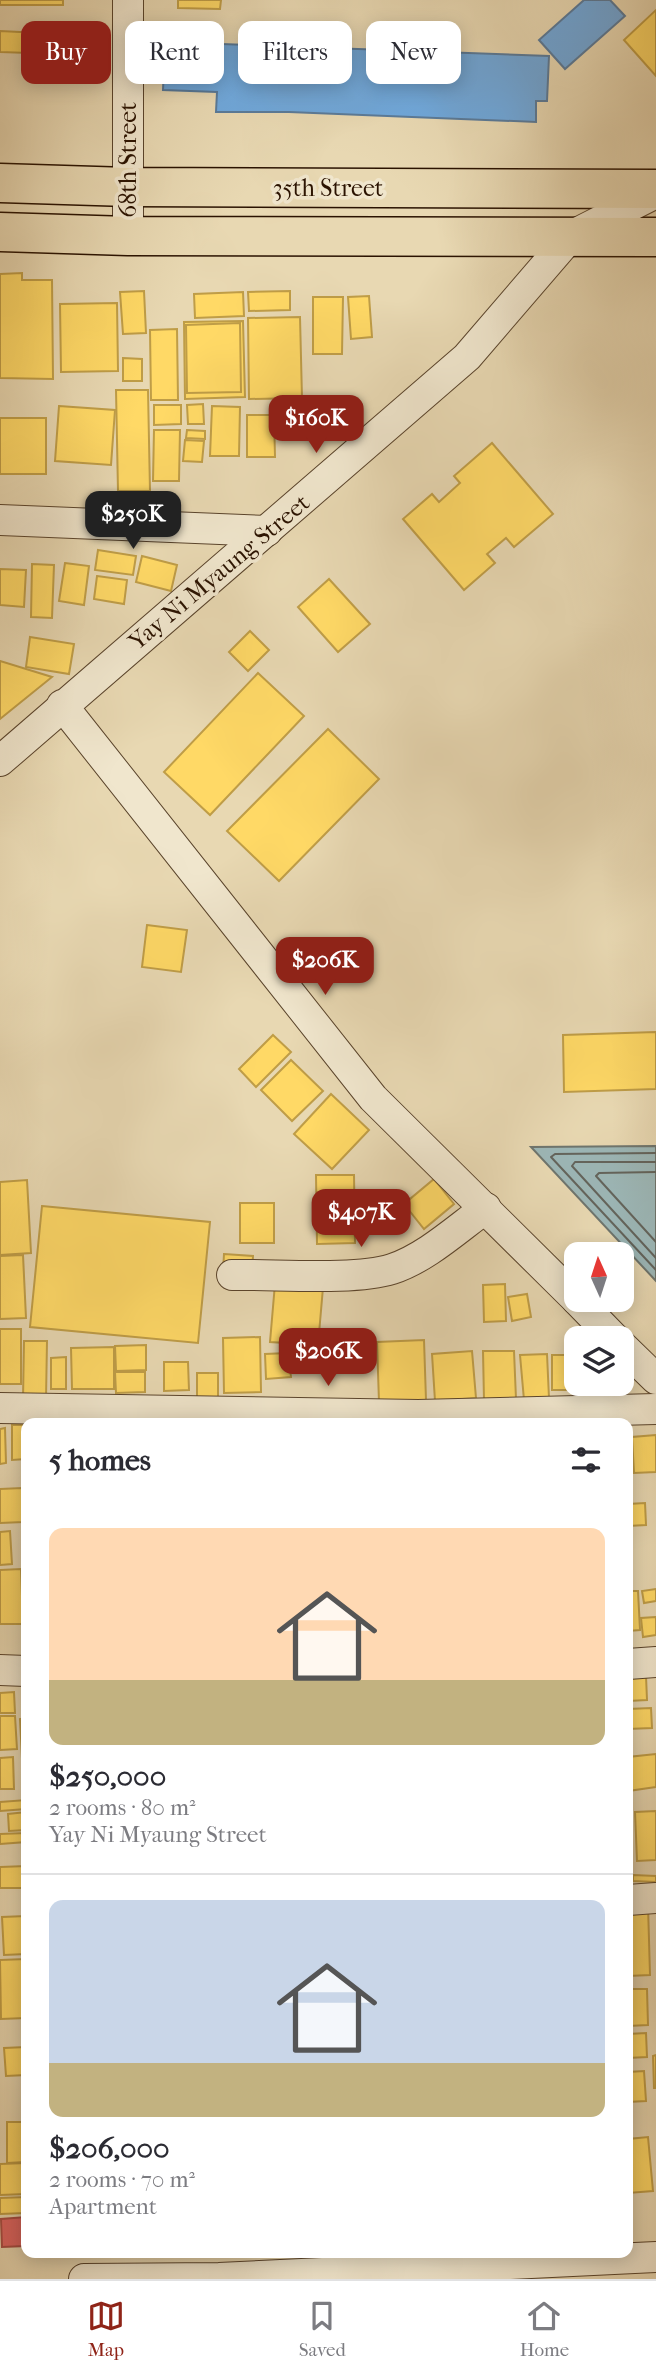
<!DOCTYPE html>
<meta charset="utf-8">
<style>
body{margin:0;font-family:"IM FELL French Canon",serif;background:#f7f7f7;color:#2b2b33;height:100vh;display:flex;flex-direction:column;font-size:26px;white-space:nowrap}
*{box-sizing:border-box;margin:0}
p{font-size:23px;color:#7c7c81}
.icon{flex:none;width:38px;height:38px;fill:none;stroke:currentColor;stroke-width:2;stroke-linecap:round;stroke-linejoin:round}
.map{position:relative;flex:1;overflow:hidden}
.sheet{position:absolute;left:21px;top:1418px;width:612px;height:840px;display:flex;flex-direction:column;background:#fff;border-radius:14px;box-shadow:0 4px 18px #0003}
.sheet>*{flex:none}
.guide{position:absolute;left:21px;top:21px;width:614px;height:63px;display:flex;gap:14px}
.needle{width:46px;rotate:357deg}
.controls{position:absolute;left:564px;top:1242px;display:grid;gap:14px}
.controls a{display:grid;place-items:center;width:70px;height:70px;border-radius:14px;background:#fff;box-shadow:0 4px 18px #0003;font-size:35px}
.price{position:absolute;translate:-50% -60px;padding:0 16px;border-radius:14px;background:#8f2418;color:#fff;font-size:23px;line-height:46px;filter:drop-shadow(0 2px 4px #0008)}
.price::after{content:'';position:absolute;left:50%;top:42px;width:21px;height:16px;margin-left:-10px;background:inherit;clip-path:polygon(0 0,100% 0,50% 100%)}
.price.selected{background:#222;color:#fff}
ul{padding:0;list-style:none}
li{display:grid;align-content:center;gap:14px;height:371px;padding:0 28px}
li+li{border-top:2px solid #e1e1e2}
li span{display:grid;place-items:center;height:217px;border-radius:14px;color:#555}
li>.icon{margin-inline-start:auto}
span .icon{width:126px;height:126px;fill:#fffc;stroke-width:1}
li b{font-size:30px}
h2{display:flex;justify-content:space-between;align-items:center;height:84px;padding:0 28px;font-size:30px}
.tag{padding:0 24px;border-radius:14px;background:#fff;box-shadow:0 4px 18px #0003;font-size:24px;line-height:63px}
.tag.selected{background:#8f2418;color:#fff}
.dock{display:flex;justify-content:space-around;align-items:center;height:98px;border-top:2px solid #e1e1e2;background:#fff;font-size:19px;color:#7c7c81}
.dock a{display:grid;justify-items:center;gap:4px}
.dock .selected{color:#8f2418}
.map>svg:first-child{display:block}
.water{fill:#9cb7b7;stroke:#6e756e;stroke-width:2}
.homes{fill:#ffd966;stroke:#bf9d47;stroke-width:2}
.shops{fill:#e06666;stroke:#a94d47;stroke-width:2}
.schools{fill:#6fa8dc;stroke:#5a7b9a;stroke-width:2}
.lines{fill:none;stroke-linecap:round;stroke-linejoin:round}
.shore{stroke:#63645c;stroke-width:2}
.street-casing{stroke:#5a442c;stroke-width:32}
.primary-casing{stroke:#2a1200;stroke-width:41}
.street{stroke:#f0e6cd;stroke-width:30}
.primary{stroke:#e8d8b2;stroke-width:38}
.labels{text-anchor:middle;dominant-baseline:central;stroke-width:7;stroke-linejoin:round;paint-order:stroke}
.street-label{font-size:24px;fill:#2a1200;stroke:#f0e6cd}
</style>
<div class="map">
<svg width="656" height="2279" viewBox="0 0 656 2279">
<rect width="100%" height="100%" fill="#e8d8b2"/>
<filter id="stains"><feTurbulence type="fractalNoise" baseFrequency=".00286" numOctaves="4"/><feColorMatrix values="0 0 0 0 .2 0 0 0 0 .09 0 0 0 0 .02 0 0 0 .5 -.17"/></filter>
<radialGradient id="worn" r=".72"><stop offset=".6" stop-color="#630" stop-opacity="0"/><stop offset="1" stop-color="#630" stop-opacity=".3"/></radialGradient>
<!-- water -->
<polygon class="water" points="656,1146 656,1281 531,1147"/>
<!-- homes -->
<g class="homes">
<rect x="0" y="0" width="63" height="5"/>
<polygon points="178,0 221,0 220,9 178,8"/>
<polygon points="656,10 656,76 624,40"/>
<polygon points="0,31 60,34 59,54 0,52"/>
<polygon points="22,273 22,280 52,280 53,379 0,378 0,274"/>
<polygon points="144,291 146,333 123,334 120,292"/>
<polygon points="290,291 290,310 249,311 248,292"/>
<polygon points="243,292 244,316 195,318 194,294"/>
<polygon points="369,296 372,337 351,339 348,297"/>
<polygon points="313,297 343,297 342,354 313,354"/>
<polygon points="117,303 118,371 61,372 60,304"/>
<polygon points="300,317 302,398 249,399 248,318"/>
<polygon points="243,321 245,397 185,399 184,322"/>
<polygon points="240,323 241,392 187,393 186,325"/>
<polygon points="177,329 178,400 151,400 150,330"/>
<polygon points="123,358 142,359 142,381 123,381"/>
<polygon points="116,390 148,390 150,491 118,491"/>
<polygon points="203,404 204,424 188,424 187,405"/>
<polygon points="154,405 181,405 181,424 154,425"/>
<polygon points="59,406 115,410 111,465 55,461"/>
<polygon points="212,406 240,407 239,456 210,456"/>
<polygon points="247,415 274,415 275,457 247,457"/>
<rect x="0" y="418" width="46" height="56"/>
<polygon points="154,430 180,430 179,481 153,481"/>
<polygon points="187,430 205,431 205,439 186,438"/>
<polygon points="185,440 204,441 202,462 183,461"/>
<polygon points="492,443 553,514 514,547 506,538 487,554 495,563 464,590 403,519 432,494 439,502 460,483 454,476"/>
<polygon points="98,550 136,556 133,575 95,570"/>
<polygon points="142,556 177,565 171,591 136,582"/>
<polygon points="65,563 89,566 84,605 59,601"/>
<polygon points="32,564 54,565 52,618 31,617"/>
<polygon points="0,569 26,570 24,607 0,605"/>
<polygon points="97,576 127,580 124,604 94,599"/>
<polygon points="329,579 370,624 338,652 298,607"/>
<polygon points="250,631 269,650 248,671 229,652"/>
<polygon points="30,637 74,644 69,674 26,667"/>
<polygon points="0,661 52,677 0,719"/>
<polygon points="258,673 304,716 210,815 164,772"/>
<polygon points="328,729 379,779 279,881 227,831"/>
<polygon points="147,925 187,930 181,972 142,967"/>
<polygon points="656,1032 656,1089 564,1092 563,1035"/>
<polygon points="273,1035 291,1052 256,1087 239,1069"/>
<polygon points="291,1060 323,1091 292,1121 261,1090"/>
<polygon points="331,1094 369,1130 332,1169 294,1134"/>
<polygon points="316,1175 354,1175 355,1243 317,1244"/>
<polygon points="434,1179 454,1204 424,1229 404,1204"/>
<polygon points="27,1180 31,1253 0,1255 0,1182"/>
<rect x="240" y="1203" width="34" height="40"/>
<polygon points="42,1206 210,1222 198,1343 30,1327"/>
<polygon points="224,1254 253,1256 252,1273 223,1271"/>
<polygon points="23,1255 26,1318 0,1319 0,1256"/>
<polygon points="276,1272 324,1276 318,1345 270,1342"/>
<polygon points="505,1284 506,1321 484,1322 483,1285"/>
<polygon points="527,1294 531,1317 512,1321 508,1297"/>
<rect x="0" y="1329" width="21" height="55"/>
<polygon points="260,1337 261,1392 224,1393 223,1338"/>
<polygon points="424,1340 426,1400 379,1402 377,1342"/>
<polygon points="24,1341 47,1341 46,1399 23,1399"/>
<polygon points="146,1345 146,1370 116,1371 115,1346"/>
<polygon points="114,1347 114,1389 72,1389 71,1348"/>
<polygon points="472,1351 476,1398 435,1401 432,1354"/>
<polygon points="483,1351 514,1351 516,1399 484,1400"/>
<polygon points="288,1353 291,1377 266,1379 265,1354"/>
<polygon points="547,1354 549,1398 524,1400 520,1355"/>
<polygon points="552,1355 576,1355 576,1384 579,1384 579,1390 552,1390"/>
<polygon points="66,1357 66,1389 51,1389 51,1358"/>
<polygon points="164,1362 188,1362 189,1390 164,1391"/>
<polygon points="115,1372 145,1372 145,1392 116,1393"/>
<rect x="197" y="1373" width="21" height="25"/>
<polygon points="584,1384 614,1384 614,1391 584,1393"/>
<polygon points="12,1425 26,1425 26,1459 12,1460"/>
<polygon points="5,1428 6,1463 0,1464 0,1429"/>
<polygon points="656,1435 656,1472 634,1473 632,1437"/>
<polygon points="22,1488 23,1522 0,1523 0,1489"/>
<polygon points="645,1503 646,1525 628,1526 628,1504"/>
<polygon points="10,1531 12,1564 0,1565 0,1532"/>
<polygon points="21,1569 23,1624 0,1624 0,1570"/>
<polygon points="656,1589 656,1601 644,1603 642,1591"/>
<polygon points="628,1591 638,1591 640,1630 628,1631"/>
<polygon points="656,1617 656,1635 643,1637 641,1618"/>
<polygon points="646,1676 647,1700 628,1701 628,1677"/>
<polygon points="14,1692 15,1713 0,1713 0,1693"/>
<polygon points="651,1708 652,1728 628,1729 628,1709"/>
<polygon points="0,1716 15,1716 17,1749 0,1750"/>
<polygon points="26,1718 26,1797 24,1797 20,1719"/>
<polygon points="656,1754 656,1787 628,1791 628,1757"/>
<polygon points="13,1757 14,1789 0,1789 0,1758"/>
<polygon points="26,1800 26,1809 0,1811 0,1802"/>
<polygon points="656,1811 656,1860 637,1861 635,1812"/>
<polygon points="26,1812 26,1830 9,1831 8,1814"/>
<polygon points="628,1815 631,1864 628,1864"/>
<polygon points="26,1833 26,1842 0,1844 0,1834"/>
<polygon points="26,1866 26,1888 0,1888 0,1867"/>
<polygon points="633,1875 656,1876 656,1882 633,1881"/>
<polygon points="648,1905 650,1975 628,1976 628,1906"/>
<polygon points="26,1916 26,1954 4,1955 2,1917"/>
<polygon points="26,1959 26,2018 1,2019 0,1960"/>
<polygon points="628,1989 647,1989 648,2025 628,2026"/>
<polygon points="646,2033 647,2057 628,2058 628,2034"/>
<polygon points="26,2047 26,2075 6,2076 4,2048"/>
<polygon points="656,2055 656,2088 654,2088 653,2056"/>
<polygon points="644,2071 646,2101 628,2102 628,2072"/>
<polygon points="7,2122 26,2122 26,2162 7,2163"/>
<polygon points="648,2137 653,2191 628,2193 628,2139"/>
<polygon points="26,2163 26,2194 0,2195 0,2164"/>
<polygon points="26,2197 26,2213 0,2214 0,2198"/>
<polygon points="133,2252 169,2252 134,2255"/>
</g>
<!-- shops -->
<polygon class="shops" points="26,2217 26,2246 2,2247 1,2219"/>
<!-- schools -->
<g class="schools">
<polygon points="584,0 610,0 625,16 565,69 539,40"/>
<polygon points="165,42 549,56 547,101 536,101 536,122 289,112 216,112 217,92 163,90"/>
</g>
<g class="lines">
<!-- shore -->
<g class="shore">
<polyline points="656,1153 555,1154 551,1157 656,1270"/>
<polyline points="656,1162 575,1162 572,1166 656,1258"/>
<polyline points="656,1172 599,1173 596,1176 656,1242"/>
</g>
<!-- street casing -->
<g class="street-casing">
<g id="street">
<polyline points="128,0 128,236"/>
<polyline points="0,520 267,531"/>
<polyline points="62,705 373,1098 576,1299"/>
<polyline points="0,761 467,357 571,236 656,193"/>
<path d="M232 1275C275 1274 354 1281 392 1269 426 1258 458 1228 486 1208"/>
<polyline points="577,1300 615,1339"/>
<polyline points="621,1345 656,1379"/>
<polyline points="0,1408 418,1415 656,1409"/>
<polyline points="628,1664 656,1662"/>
<polyline points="0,1670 26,1671"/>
<polyline points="628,1900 656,1898"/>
<polyline points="84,2279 219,2278 656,2257"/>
</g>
</g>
<!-- primary casing -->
<g class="primary-casing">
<g id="primary">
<polyline points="0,183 128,187 656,189"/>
<polyline points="0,232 128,236 656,237"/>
</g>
</g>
<!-- street -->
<use href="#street" class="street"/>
<!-- primary -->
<use href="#primary" class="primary"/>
</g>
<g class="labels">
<!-- street labels -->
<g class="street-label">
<text transform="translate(128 160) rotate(-90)">68th Street</text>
<text x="328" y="188">35th Street</text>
<text transform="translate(219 572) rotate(-40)">Yay Ni Myaung Street</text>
</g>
</g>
<rect width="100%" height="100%" filter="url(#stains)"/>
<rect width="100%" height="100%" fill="url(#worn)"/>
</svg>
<div class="controls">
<a><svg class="needle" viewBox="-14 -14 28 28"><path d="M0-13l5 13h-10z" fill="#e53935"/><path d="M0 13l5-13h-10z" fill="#7c7c81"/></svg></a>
<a><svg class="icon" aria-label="layers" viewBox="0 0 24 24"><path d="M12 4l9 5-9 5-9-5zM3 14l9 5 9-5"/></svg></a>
</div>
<b class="price" style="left:316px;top:455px">$160K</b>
<b class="price selected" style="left:133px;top:551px">$250K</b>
<b class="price" style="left:325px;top:997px">$206K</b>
<b class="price" style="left:361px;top:1249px">$407K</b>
<b class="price" style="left:328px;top:1388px">$206K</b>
<div class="guide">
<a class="tag selected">Buy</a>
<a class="tag">Rent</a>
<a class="tag">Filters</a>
<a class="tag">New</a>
</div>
<section class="sheet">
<h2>5 homes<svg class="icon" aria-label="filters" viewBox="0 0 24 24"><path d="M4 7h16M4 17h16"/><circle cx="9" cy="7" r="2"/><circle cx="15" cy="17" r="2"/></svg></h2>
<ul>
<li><span style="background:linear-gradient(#ffd9b3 70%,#c2b280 0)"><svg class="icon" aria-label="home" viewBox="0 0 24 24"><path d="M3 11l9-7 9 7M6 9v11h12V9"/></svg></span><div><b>$250,000</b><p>2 rooms · 80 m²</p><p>Yay Ni Myaung Street</p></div></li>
<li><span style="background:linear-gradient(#c9d6e8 75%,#c2b280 0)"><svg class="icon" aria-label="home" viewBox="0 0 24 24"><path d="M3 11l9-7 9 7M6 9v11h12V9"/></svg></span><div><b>$206,000</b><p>2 rooms · 70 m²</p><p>Apartment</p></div></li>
</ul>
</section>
</div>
<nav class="dock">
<a class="selected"><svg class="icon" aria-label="map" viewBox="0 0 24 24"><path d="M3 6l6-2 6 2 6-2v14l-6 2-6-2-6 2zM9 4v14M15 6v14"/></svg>Map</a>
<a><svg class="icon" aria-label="saved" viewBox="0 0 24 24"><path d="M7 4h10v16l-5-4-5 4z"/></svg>Saved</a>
<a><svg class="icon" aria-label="home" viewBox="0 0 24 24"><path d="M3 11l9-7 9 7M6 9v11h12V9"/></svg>Home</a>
</nav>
